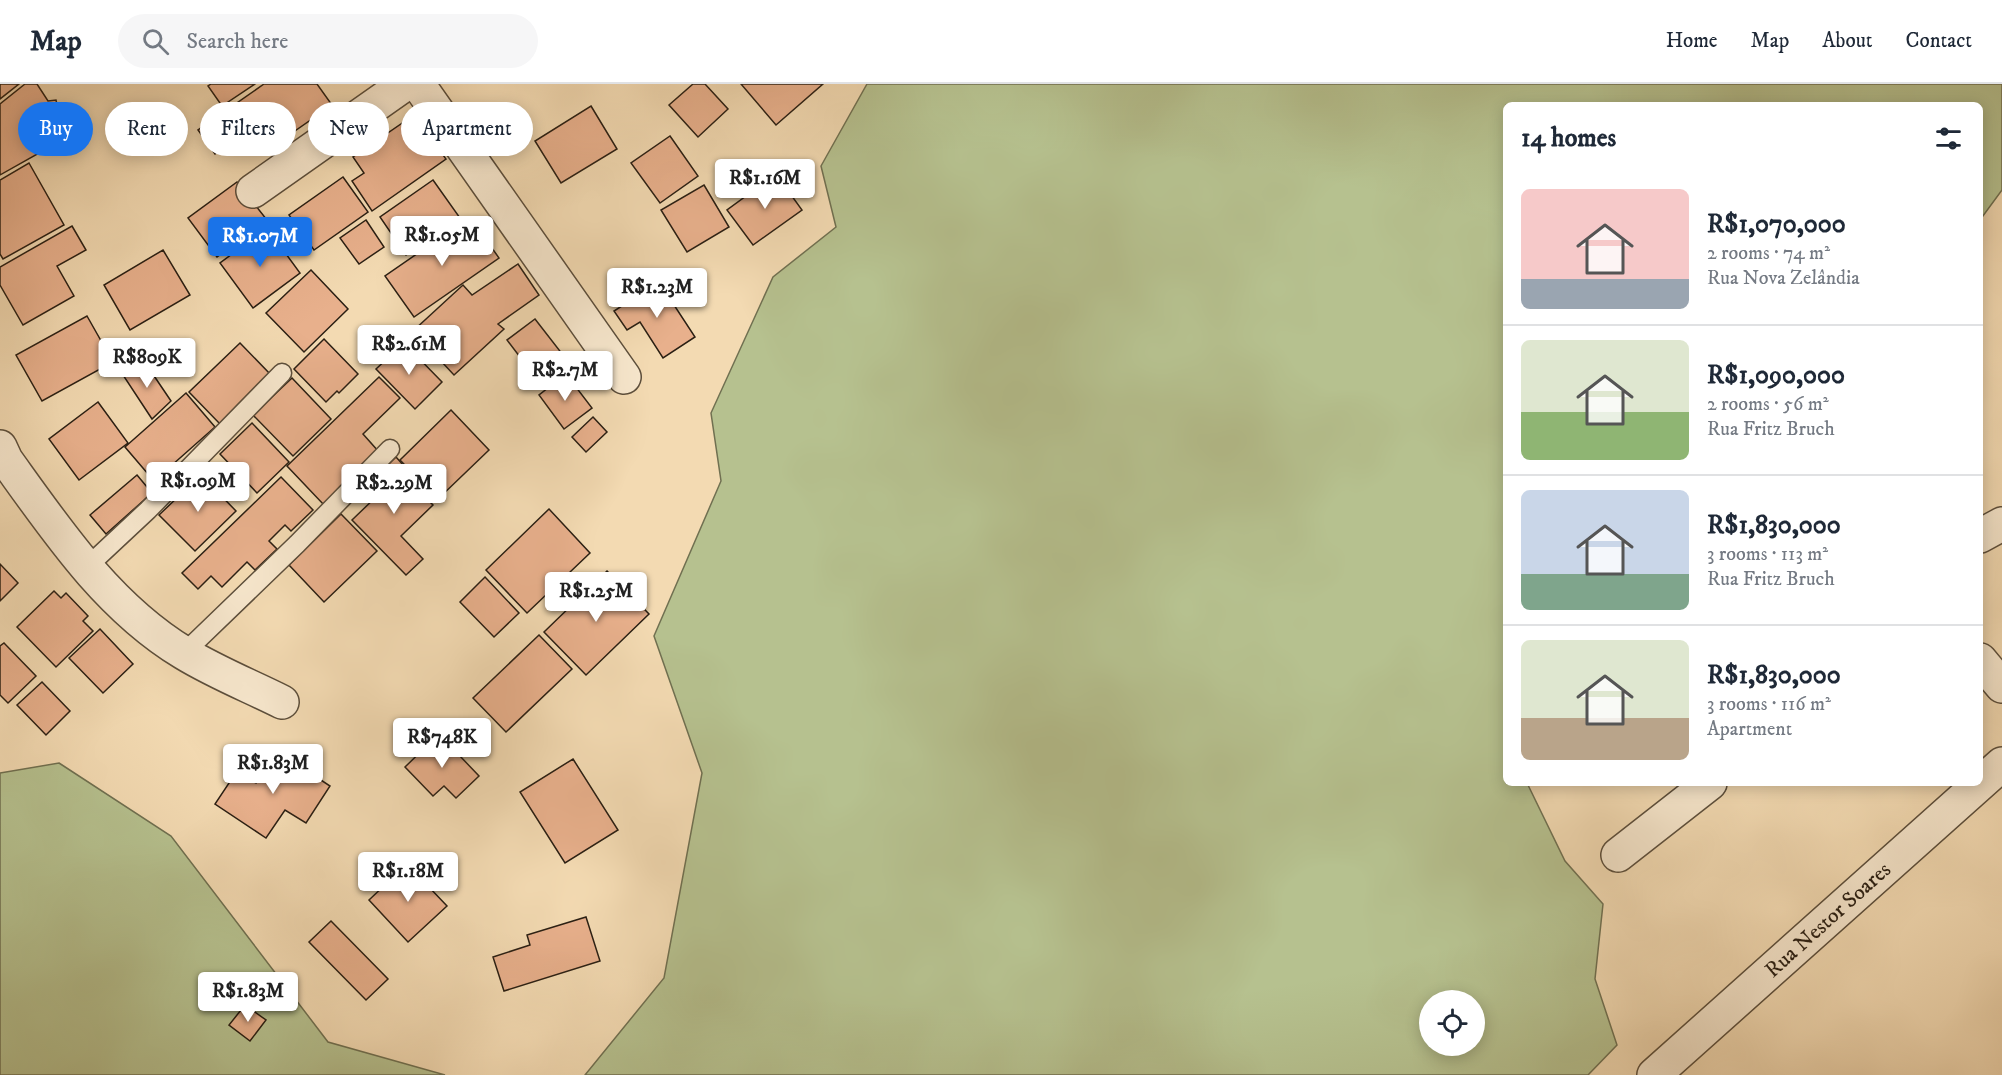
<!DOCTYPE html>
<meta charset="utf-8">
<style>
body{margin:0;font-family:"IM FELL DW Pica",serif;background:#f6f6f7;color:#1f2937;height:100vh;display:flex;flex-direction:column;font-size:22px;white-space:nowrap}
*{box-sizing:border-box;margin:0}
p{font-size:20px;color:#747a83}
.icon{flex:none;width:33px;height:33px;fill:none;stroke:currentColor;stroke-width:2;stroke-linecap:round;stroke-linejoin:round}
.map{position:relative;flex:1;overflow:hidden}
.panel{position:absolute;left:1503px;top:18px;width:480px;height:684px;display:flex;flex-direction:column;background:#fff;border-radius:9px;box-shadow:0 3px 15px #0003}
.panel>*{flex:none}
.banner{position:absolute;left:18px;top:18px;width:570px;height:54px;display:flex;gap:12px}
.controls{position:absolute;left:1419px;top:906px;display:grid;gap:12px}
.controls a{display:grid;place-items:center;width:66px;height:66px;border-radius:50%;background:#fff;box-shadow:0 3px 15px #0003;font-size:30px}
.price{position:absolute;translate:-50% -51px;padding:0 14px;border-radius:6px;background:#fff;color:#222;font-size:20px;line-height:39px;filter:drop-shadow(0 2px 3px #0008)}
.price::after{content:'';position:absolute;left:50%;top:36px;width:18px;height:14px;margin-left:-9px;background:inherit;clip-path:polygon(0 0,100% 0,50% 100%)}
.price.current{background:#1a73e8;color:#fff}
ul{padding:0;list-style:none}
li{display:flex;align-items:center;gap:18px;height:150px;padding:0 18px}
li+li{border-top:2px solid #e0e1e3}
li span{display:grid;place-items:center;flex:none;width:168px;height:120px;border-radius:9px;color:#555}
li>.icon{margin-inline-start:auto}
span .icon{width:72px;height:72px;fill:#fffc;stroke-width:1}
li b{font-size:26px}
h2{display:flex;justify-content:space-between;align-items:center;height:72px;padding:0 18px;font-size:26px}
.chip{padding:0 21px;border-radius:27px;background:#fff;box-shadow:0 3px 15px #0003;font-size:21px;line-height:54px}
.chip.current{background:#1a73e8;color:#fff}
header{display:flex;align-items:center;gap:36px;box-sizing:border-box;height:84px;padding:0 30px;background:#fff;border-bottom:2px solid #e0e1e3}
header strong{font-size:28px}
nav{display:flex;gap:33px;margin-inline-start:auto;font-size:21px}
.search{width:420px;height:54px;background:#f6f6f7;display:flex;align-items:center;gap:15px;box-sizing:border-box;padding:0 21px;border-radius:33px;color:#747a83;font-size:22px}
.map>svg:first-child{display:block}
.green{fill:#b6c18f;stroke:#707051;stroke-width:1.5;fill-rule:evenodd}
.building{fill:#e8b08c;stroke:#2a1f13;stroke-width:1.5}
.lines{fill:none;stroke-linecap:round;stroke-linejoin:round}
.lane-casing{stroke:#5c4e3b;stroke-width:21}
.street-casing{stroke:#5c4e3b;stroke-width:36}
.lane{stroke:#f7e7cd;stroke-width:18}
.street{stroke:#f7e7cd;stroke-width:33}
.labels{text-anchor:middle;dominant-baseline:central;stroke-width:5;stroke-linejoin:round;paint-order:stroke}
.street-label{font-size:22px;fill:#2a1f13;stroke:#f7e7cd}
</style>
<header>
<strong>Map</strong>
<div class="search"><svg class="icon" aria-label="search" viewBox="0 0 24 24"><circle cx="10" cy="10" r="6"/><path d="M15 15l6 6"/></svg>Search here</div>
<nav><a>Home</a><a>Map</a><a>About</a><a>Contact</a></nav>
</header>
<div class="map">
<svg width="2002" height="991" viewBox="0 0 2002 991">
<rect width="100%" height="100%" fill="#f3dab2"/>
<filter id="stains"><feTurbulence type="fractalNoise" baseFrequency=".00333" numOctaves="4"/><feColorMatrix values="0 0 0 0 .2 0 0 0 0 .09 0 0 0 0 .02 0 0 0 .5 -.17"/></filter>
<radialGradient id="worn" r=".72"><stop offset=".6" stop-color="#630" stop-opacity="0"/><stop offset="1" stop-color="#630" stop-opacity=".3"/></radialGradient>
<!-- green -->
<g class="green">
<path d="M867 0H2002V106L1980 136V21H1506V699H1527L1565 777 1603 820 1595 895 1617 961 1588 991H585L664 894 702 689 654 552 721 397 711 329 773 193 836 143 821 82ZM1430 916H1474V962H1430Z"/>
<polygon points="59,679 171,752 328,958 445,991 0,991 0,689"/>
</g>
<!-- building -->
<g class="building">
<polygon points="0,0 19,0 0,15"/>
<polygon points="25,0 37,0 48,17 56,16 66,60 47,64 37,26 24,36 41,68 0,91 0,20"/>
<polygon points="211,0 255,0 222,22 208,2"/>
<polygon points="264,0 317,0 332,21 279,58 264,37 215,70 198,46"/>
<polygon points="693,0 705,0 728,25 698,53 669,21"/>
<polygon points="741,0 823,0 776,41"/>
<polygon points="591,22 617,65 561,99 535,57"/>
<polygon points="414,31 446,75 372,127 352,97 364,89 353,73"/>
<polygon points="511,36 523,53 502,67 490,49"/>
<polygon points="670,52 698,92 660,119 631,79"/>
<polygon points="29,79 64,141 3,175 0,170 0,96"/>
<polygon points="776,90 802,126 753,161 727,126"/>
<polygon points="343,93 368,128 314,166 289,131"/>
<polygon points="433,96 460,134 406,171 380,133"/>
<polygon points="237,98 267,136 217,173 188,134"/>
<polygon points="704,101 729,143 687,168 661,126"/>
<polygon points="470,133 499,174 414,233 385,192"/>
<polygon points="366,136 384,163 359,180 340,154"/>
<polygon points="72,142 86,166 57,182 74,212 23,241 0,201 0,183"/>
<polygon points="267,144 300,189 253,224 220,179"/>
<polygon points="163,166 190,211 130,246 104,201"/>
<polygon points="518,180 539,211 498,240 504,245 454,291 413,247 463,201 472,211"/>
<polygon points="311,186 348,225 304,268 266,229"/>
<polygon points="659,198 695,253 663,274 640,238 627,246 614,227"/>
<polygon points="87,232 113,278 42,317 16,271"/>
<polygon points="535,235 570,280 542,302 507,256"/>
<polygon points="324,255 358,290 339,309 337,307 326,318 294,285"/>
<polygon points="240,259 271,291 220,340 189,308"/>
<polygon points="404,259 442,298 415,325 376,285"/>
<polygon points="144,277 171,317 152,335 123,291"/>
<polygon points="566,290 592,324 564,345 539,311"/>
<polygon points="379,293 400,314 363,350 379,368 324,421 287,382"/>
<polygon points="292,294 331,335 293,372 253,331"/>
<polygon points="186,309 215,343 154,397 125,363"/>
<polygon points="98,318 128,359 79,396 49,355"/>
<polygon points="451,326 489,366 438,415 400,376"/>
<polygon points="593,333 607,348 586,368 572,353"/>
<polygon points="252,339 289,378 257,409 220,370"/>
<polygon points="396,373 412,391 407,395 433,421 401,452 423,475 406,491 352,436 379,410 369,399"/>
<polygon points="137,391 152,409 106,450 90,431"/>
<polygon points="201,391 236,427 195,467 159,431"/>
<polygon points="281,393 313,426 291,447 285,441 269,457 277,465 255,486 247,478 222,503 211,492 198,505 182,489"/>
<polygon points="549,425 590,469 527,529 486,486"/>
<polygon points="341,430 377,467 324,518 289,481"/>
<polygon points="0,480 18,499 0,517"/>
<polygon points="607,487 649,530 586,591 544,548"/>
<polygon points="485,493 519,529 494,553 460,518"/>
<polygon points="54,507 61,514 66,509 88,532 83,537 93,547 56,583 17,543"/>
<polygon points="100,545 133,580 103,609 69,574"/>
<polygon points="539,551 572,585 506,648 473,614"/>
<polygon points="4,559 36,592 8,619 0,611 0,562"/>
<polygon points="42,598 70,627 46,651 17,621"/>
<polygon points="439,650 479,692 456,714 444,702 433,712 405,683"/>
<polygon points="277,667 330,702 306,739 285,726 266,754 215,720 237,687 256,699"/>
<polygon points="573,675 618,746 565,779 520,708"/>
<polygon points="407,780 447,822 408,858 369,816"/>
<polygon points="586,833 600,877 504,907 493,873 530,861 527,851"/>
<polygon points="331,837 388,895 366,916 309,858"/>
<polygon points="245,921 266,936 250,957 229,941"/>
</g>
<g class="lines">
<!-- lane casing -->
<g class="lane-casing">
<g id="lane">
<polyline points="87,483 148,426 282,289"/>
<polyline points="184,569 297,460 390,365"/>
</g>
</g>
<!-- street casing -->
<g class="street-casing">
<g id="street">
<polyline points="418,0 624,293"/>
<polyline points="253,107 405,0"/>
<path d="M0 363 6 376C57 447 108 523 184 569 215 588 250 602 282 618"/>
<polyline points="1980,452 2002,440"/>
<polyline points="1980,576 2002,602"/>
<polyline points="1618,771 1710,699"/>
<polyline points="1654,991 2002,680"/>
</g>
</g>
<!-- lane -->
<use href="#lane" class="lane"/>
<!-- street -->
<use href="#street" class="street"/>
</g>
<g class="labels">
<!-- street labels -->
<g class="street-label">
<text transform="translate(1828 836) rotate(-42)">Rua Nestor Soares</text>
</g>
</g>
<rect width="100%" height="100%" filter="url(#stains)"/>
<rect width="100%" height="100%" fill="url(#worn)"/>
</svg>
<div class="controls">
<a><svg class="icon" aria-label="locate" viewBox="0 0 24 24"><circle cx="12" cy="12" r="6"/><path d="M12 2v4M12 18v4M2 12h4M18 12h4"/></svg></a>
</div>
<b class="price" style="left:765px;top:126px">R$1.16M</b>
<b class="price" style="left:442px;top:183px">R$1.05M</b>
<b class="price current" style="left:260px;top:184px">R$1.07M</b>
<b class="price" style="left:657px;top:235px">R$1.23M</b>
<b class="price" style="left:409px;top:292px">R$2.61M</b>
<b class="price" style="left:147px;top:305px">R$809K</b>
<b class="price" style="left:565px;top:318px">R$2.7M</b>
<b class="price" style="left:198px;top:429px">R$1.09M</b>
<b class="price" style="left:394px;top:431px">R$2.29M</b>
<b class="price" style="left:596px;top:539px">R$1.25M</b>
<b class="price" style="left:442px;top:685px">R$748K</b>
<b class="price" style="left:273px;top:711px">R$1.83M</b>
<b class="price" style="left:408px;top:819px">R$1.18M</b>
<b class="price" style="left:248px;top:939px">R$1.83M</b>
<div class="banner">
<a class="chip current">Buy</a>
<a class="chip">Rent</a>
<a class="chip">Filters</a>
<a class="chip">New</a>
<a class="chip">Apartment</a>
</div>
<section class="panel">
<h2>14 homes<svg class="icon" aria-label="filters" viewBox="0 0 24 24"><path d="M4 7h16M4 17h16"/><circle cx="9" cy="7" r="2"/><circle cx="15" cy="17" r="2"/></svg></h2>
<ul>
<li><span style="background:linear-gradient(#f6c9c9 75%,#9aa5b1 0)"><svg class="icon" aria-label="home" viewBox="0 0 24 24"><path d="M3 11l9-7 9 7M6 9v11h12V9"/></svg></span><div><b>R$1,070,000</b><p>2 rooms · 74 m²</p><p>Rua Nova Zelândia</p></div></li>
<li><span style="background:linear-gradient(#dfe7d0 60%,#8fb573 0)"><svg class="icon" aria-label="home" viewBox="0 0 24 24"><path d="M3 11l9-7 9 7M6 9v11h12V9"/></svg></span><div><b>R$1,090,000</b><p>2 rooms · 56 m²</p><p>Rua Fritz Bruch</p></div></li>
<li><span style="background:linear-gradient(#c9d6e8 70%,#7fa58c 0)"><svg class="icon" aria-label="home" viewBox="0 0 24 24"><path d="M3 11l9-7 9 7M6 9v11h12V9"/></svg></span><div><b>R$1,830,000</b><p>3 rooms · 113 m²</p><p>Rua Fritz Bruch</p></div></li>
<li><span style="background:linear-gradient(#dfe7d0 65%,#b9a48a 0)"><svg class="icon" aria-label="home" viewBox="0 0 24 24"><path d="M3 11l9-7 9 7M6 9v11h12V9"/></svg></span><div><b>R$1,830,000</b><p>3 rooms · 116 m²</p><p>Apartment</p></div></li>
</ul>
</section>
</div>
